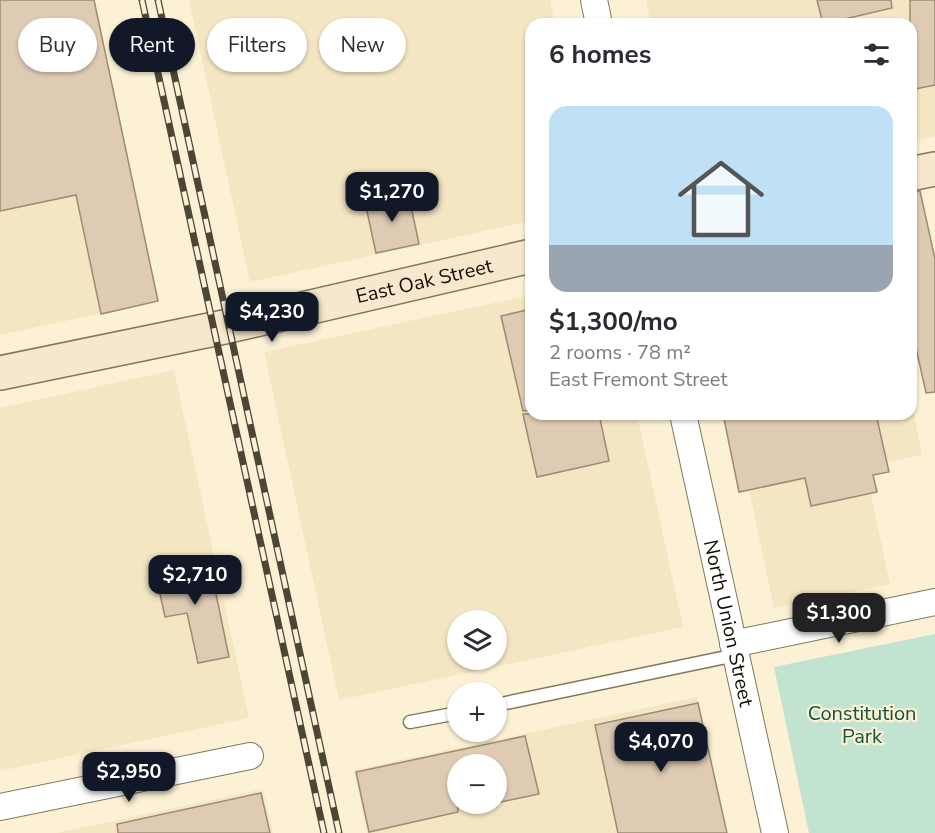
<!DOCTYPE html>
<meta charset="utf-8">
<style>
body{margin:0;font-family:"Nunito Sans",sans-serif;background:#f7f7f7;color:#2b2b33;height:100vh;display:flex;flex-direction:column;font-size:22px;white-space:nowrap}
*{box-sizing:border-box;margin:0}
p{font-size:20px;color:#7c7c81}
.icon{flex:none;width:33px;height:33px;fill:none;stroke:currentColor;stroke-width:2;stroke-linecap:round;stroke-linejoin:round}
.map{position:relative;flex:1;overflow:hidden}
.drawer{position:absolute;left:525px;top:18px;width:392px;height:402px;display:flex;flex-direction:column;background:#fff;border-radius:18px;box-shadow:0 2px 4px #0004}
.drawer>*{flex:none}
.hud{position:absolute;left:18px;top:18px;width:417px;height:54px;display:flex;gap:12px}
.tools{position:absolute;left:447px;top:610px;display:grid;gap:12px}
.tools a{display:grid;place-items:center;width:60px;height:60px;border-radius:50%;background:#fff;box-shadow:0 2px 4px #0004;font-size:30px}
.price{position:absolute;translate:-50% -51px;padding:0 14px;border-radius:12px;background:#111827;color:#fff;font-size:20px;line-height:39px;filter:drop-shadow(0 2px 3px #0008)}
.price::after{content:'';position:absolute;left:50%;top:36px;width:18px;height:14px;margin-left:-9px;background:inherit;clip-path:polygon(0 0,100% 0,50% 100%)}
.price.selected{background:#222;color:#fff}
ul{padding:0;list-style:none}
li{display:grid;align-content:center;gap:12px;height:318px;padding:0 24px}
li+li{border-top:2px solid #e1e1e2}
li span{display:grid;place-items:center;height:186px;border-radius:18px;color:#555}
li>.icon{margin-inline-start:auto}
span .icon{width:108px;height:108px;fill:#fffc;stroke-width:1}
li b{font-size:26px}
h2{display:flex;justify-content:space-between;align-items:center;height:72px;padding:0 24px;font-size:26px}
.chip{padding:0 21px;border-radius:27px;background:#fff;box-shadow:0 2px 4px #0004;font-size:21px;line-height:54px}
.chip.selected{background:#111827;color:#fff}
.map>svg:first-child{display:block}
.built{fill:#f4e6c2;fill-rule:evenodd}
.green{fill:#c2e3cf}
.building{fill:#dfcbb3;stroke:#9d8a73;stroke-width:1.5}
.lines{fill:none;stroke-linecap:round;stroke-linejoin:round}
.lane-casing{stroke:#81775d;stroke-width:15}
.street-casing{stroke:#81775d;stroke-width:28}
.secondary-casing{stroke:#81775d;stroke-width:36}
.lane{stroke:#fff;stroke-width:12}
.street{stroke:#fff;stroke-width:26}
.secondary{stroke:#f7e7cc;stroke-width:33}
.rail-casing{stroke:#4c4638;stroke-width:7}
.rail{stroke:#fcf1d4;stroke-width:4.5;stroke-dasharray:14;stroke-linecap:butt}
.labels{text-anchor:middle;dominant-baseline:central;stroke-width:4.5;stroke-linejoin:round;paint-order:stroke}
.street-label{font-size:20px;fill:#120e05;stroke:#fcf1d4}
.park-label{font-size:20px;fill:#135337;stroke:#fcf1d4}
</style>
<div class="map">
<svg width="935" height="833" viewBox="0 0 935 833">
<rect width="100%" height="100%" fill="#fcf1d4"/>
<!-- built -->
<g class="built">
<polygon points="0,0 94,0 159,301 0,335"/>
<polygon points="189,0 550,0 555,24 531,24 531,221 250,282"/>
<polygon points="646,0 935,0 935,136 911,141 910,24 651,24"/>
<path d="M531 295V414H637L683 627 339 700 264 352ZM458 621H496V660H458Z"/>
<polygon points="174,370 249,718 0,771 0,408"/>
<polygon points="911,401 922,455 865,467 890,584 774,608 733,414 910,414"/>
<path d="M697 697 727 833H367L354 770ZM458 765H496V804H458Z"/>
<polygon points="263,789 273,833 57,833"/>
</g>
<!-- green -->
<polygon class="green" points="935,634 935,833 809,833 774,667"/>
<!-- building -->
<g class="building">
<polygon points="0,0 94,0 158,301 101,314 76,195 0,211"/>
<polygon points="817,0 891,0 892,8 823,24"/>
<polygon points="910,0 935,0 935,85 910,90"/>
<polygon points="920,191 935,259 935,392 926,393 910,321 910,192"/>
<polygon points="408,192 419,244 376,253 365,202"/>
<polygon points="531,309 531,410 523,411 501,316"/>
<polygon points="523,414 599,414 609,461 537,477"/>
<polygon points="723,414 876,414 889,472 873,475 877,492 811,506 805,478 739,492"/>
<polygon points="209,560 229,657 198,663 187,613 165,617 155,571"/>
<polygon points="698,703 727,833 618,833 595,725"/>
<polygon points="525,736 539,794 496,803 496,765 458,765 458,812 369,832 356,772"/>
<polygon points="261,793 270,833 118,833 117,824"/>
</g>
<g class="lines">
<!-- lane casing -->
<g class="lane-casing">
<g id="lane">
<polyline points="496,705 736,655"/>
<polyline points="410,722 458,713"/>
</g>
</g>
<!-- street casing -->
<g class="street-casing">
<g id="street">
<polyline points="594,0 599,24"/>
<path id="s1" d="M683 414 775 833"/>
<polyline points="733,644 935,602"/>
<polyline points="0,807 250,756"/>
</g>
</g>
<!-- secondary casing -->
<g class="secondary-casing">
<g id="secondary">
<polyline points="910,174 935,169"/>
<path id="s2" d="M0 373 229 326 531 256"/>
</g>
</g>
<!-- lane -->
<use href="#lane" class="lane"/>
<!-- street -->
<use href="#street" class="street"/>
<!-- secondary -->
<use href="#secondary" class="secondary"/>
<!-- rail casing -->
<g class="rail-casing">
<g id="rail">
<polyline points="142,0 324,833"/>
<polyline points="158,0 339,833"/>
</g>
</g>
<!-- rail -->
<use href="#rail" class="rail"/>
</g>
<g class="labels">
<!-- street labels -->
<g class="street-label">
<text stroke="none"><textPath href="#s2" startOffset="434">East Oak Street</textPath></text>
<text stroke="none"><textPath href="#s1" startOffset="214">North Union Street</textPath></text>
</g>
<!-- park labels -->
<g class="park-label">
<text x="862" y="713">Constitution<tspan x="862" dy="23">Park</tspan></text>
</g>
</g>
</svg>
<div class="tools">
<a><svg class="icon" aria-label="layers" viewBox="0 0 24 24"><path d="M12 4l9 5-9 5-9-5zM3 14l9 5 9-5"/></svg></a>
<a>+</a>
<a>−</a>
</div>
<b class="price" style="left:392px;top:223px">$1,270</b>
<b class="price" style="left:272px;top:343px">$4,230</b>
<b class="price" style="left:195px;top:606px">$2,710</b>
<b class="price selected" style="left:839px;top:644px">$1,300</b>
<b class="price" style="left:661px;top:773px">$4,070</b>
<b class="price" style="left:129px;top:803px">$2,950</b>
<div class="hud">
<a class="chip">Buy</a>
<a class="chip selected">Rent</a>
<a class="chip">Filters</a>
<a class="chip">New</a>
</div>
<section class="drawer">
<h2>6 homes<svg class="icon" aria-label="filters" viewBox="0 0 24 24"><path d="M4 7h16M4 17h16"/><circle cx="9" cy="7" r="2"/><circle cx="15" cy="17" r="2"/></svg></h2>
<ul>
<li><span style="background:linear-gradient(#bfe0f5 75%,#9aa5b1 0)"><svg class="icon" aria-label="home" viewBox="0 0 24 24"><path d="M3 11l9-7 9 7M6 9v11h12V9"/></svg></span><div><b>$1,300/mo</b><p>2 rooms · 78 m²</p><p>East Fremont Street</p></div></li>
</ul>
</section>
</div>
